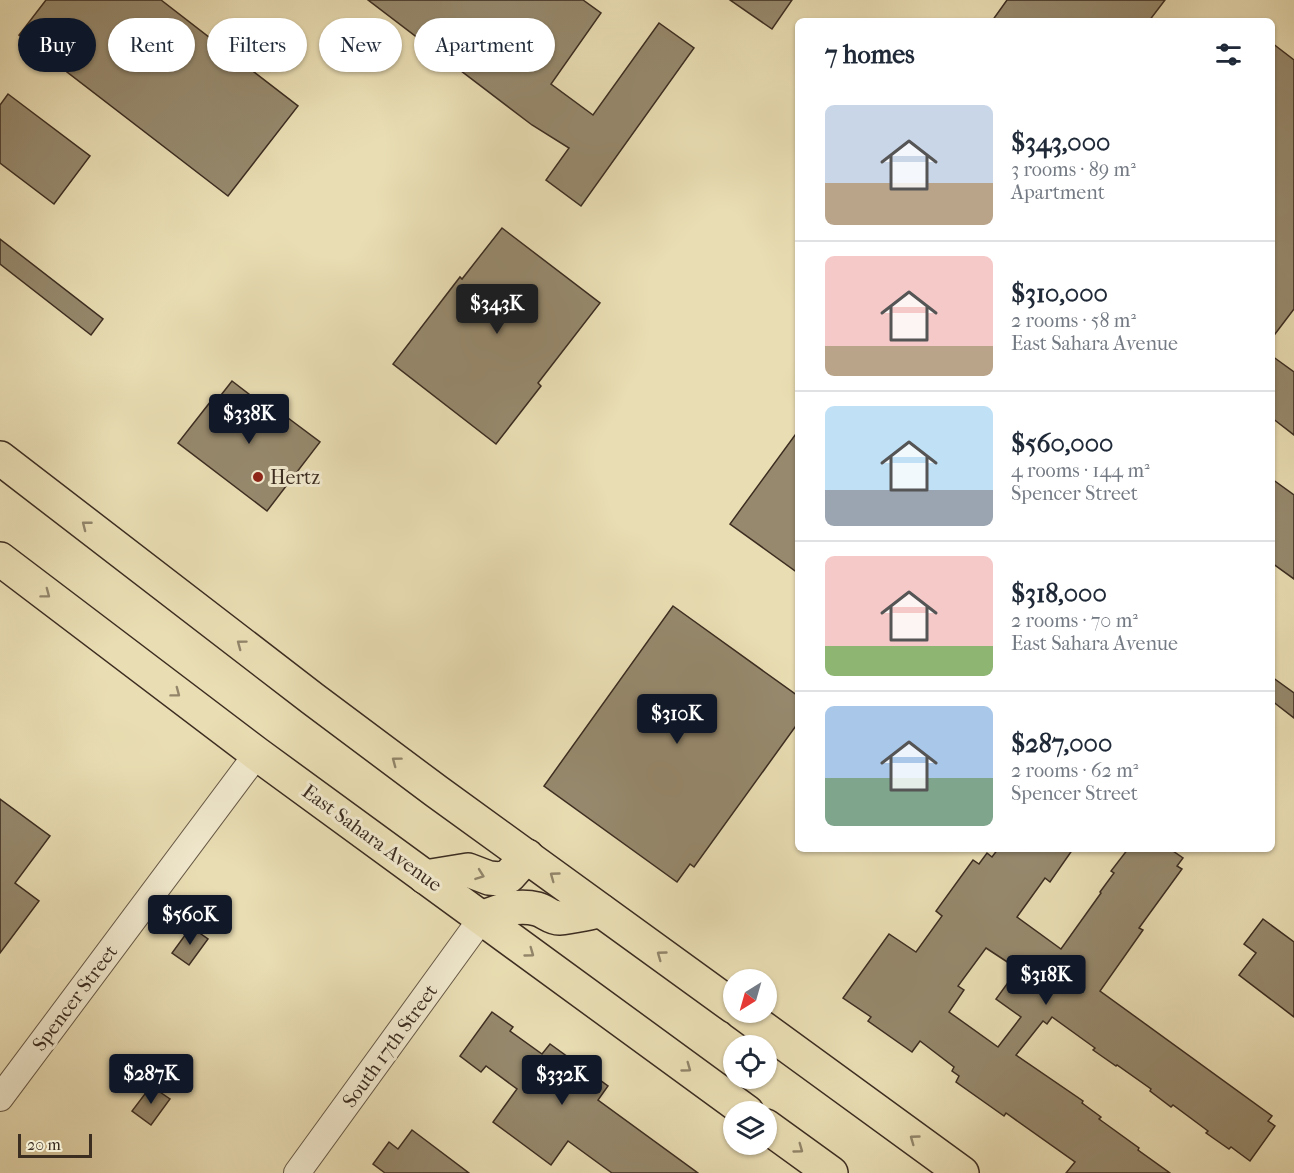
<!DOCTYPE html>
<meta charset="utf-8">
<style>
body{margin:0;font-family:"IM FELL French Canon",serif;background:#f6f6f7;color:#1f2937;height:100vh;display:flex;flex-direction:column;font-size:22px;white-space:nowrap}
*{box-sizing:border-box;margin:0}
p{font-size:20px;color:#747a83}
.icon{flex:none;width:33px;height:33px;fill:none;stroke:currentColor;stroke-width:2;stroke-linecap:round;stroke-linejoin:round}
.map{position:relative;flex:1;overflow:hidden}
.panel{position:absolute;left:795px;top:18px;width:480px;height:834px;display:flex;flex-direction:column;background:#fff;border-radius:9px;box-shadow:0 2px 4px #0004}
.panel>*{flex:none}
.top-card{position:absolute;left:18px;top:18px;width:570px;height:54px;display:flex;gap:12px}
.needle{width:39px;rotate:217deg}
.controls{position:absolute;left:723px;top:969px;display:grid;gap:12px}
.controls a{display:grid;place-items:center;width:54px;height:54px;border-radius:50%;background:#fff;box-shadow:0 2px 4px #0004;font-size:30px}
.scale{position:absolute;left:18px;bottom:15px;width:74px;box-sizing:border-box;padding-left:6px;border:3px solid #3c2d21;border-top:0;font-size:16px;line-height:21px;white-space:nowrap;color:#3c2d21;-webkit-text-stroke:4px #f1e9ce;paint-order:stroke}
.price{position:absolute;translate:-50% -51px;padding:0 14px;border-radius:6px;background:#111827;color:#fff;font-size:20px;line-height:39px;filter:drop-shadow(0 2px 3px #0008)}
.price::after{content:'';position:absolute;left:50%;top:36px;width:18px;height:14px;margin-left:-9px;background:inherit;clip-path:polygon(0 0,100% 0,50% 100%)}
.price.on{background:#222;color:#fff}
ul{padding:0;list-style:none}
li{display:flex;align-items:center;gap:18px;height:150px;padding:0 30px}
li+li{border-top:2px solid #e0e1e3}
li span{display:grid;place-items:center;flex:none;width:168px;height:120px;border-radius:9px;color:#555}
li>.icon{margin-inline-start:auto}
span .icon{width:72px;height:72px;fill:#fffc;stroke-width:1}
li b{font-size:26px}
h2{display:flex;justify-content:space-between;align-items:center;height:72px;padding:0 30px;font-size:26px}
.chip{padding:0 21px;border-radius:27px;background:#fff;box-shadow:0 2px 4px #0004;font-size:21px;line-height:54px}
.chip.on{background:#111827;color:#fff}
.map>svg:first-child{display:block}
.building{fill:#96896d;stroke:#3c2d21;stroke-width:1.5;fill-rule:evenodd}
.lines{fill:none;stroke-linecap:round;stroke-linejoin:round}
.street-casing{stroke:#675946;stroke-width:28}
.primary-casing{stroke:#3c2d21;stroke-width:36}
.street{stroke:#f1e9ce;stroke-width:26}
.primary{stroke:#e9ddb3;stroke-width:33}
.oneway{stroke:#92856a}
.poi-dot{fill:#8f2418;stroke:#f1e9ce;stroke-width:2}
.labels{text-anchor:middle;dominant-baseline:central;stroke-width:6;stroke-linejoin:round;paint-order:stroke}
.poi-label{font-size:20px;fill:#3c2d21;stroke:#f1e9ce;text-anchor:start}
.street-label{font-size:20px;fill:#3c2d21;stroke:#f1e9ce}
</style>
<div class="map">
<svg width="1294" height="1173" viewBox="0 0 1294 1173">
<rect width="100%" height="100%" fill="#e9ddb3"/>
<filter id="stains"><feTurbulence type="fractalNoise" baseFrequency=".00333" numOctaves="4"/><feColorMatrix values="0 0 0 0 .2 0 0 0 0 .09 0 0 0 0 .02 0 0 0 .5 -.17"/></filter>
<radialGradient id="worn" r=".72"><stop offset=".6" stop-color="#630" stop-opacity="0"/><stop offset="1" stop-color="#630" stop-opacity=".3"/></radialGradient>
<!-- building -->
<g class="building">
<polygon points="46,0 161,0 298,106 228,196 19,35"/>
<polygon points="368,0 583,0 601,13 551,84 593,115 659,23 694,48 581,206 546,180 569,148 532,125"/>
<polygon points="730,0 792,0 772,29"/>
<polygon points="1007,0 1165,0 1149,21 992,21"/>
<polygon points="1272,43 1294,60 1294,309 1272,338"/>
<polygon points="8,94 90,156 54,204 0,163 0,105"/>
<polygon points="502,228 600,303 538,383 541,386 496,444 393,364 460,277 462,279"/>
<polygon points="0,239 103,319 91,335 0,264"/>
<polygon points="1272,356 1294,372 1294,435 1272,418"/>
<polygon points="232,381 285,422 288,418 320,442 267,511 178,443 211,401 214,404"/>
<polygon points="798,431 798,573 730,524"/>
<polygon points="1272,479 1294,495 1294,579 1272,563"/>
<polygon points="673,606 798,696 798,723 694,867 690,864 677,882 544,786"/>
<polygon points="1272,677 1294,693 1294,718 1272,701"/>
<polygon points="0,799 50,836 15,883 39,901 0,953"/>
<path d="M998 849H1073L1050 882 1045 878 1017 917 1061 949 1101 893 1100 892 1114 873 1111 871 1128 849H1170L1183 858 1177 866 1182 869 1139 928 1143 930 1100 991 1272 1116 1268 1121 1275 1126 1250 1161 1231 1147 1229 1149 1206 1133 1208 1131 1173 1105 1171 1107 1150 1091 1151 1089 1117 1065 1116 1066 1093 1050 1095 1048 1052 1017 1047 1024 1043 1021 1016 1055 1083 1101 1082 1103 1101 1117 1099 1119 1139 1148 1138 1150 1170 1173H1066L1075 1162 1006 1113 1004 1116 956 1082 959 1076 952 1071 954 1067 920 1041 912 1052 868 1021 871 1017 843 998 889 934 916 952 942 916 936 911 973 860 979 864 987 853 992 857ZM986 948 1018 969 996 999 1021 1017 998 1047 949 1012 964 990 958 986Z"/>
<polygon points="1263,919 1294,942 1294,1017 1239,975 1256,953 1244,944"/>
<polygon points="191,927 208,939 189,965 172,953"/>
<polygon points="492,1012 513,1027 510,1031 542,1054 550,1044 608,1086 598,1100 698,1173 612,1173 568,1141 551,1165 493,1122 517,1089 486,1066 481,1072 460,1056"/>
<polygon points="151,1086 170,1099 151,1125 132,1111"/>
<polygon points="412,1130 469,1173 385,1173 373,1164 389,1142 398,1149"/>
</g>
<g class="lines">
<!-- street casing -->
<g class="street-casing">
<g id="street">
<polyline points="0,1098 257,754"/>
<polyline points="297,1173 482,918"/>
</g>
</g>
<!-- primary casing -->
<g class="primary-casing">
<g id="primary">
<polyline points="0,458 313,699 436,791 734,1007"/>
<polyline points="0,559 257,754 747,1112"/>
<polyline points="425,877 468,870 489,878 500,879 509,876 527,856"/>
<path d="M482 918C500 910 518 904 537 909 545 911 551 918 559 918 573 917 587 913 601 911"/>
<polyline points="741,1012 962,1173"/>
<polyline points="766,1126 831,1173"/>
</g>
</g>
<!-- street -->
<use href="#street" class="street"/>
<!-- primary -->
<use href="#primary" class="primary"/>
</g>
<!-- one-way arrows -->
<defs><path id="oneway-chevron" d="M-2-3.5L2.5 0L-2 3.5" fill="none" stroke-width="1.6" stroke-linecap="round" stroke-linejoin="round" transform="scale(1.5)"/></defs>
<g class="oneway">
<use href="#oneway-chevron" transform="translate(86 525) rotate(-142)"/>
<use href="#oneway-chevron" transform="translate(46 594) rotate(37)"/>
<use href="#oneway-chevron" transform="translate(241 644) rotate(-143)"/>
<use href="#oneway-chevron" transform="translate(176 693) rotate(37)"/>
<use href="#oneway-chevron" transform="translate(396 761) rotate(-143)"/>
<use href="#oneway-chevron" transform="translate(480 875) rotate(20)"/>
<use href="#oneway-chevron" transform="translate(554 876) rotate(-144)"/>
<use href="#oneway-chevron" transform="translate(530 953) rotate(36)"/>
<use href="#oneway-chevron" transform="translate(661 955) rotate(-144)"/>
<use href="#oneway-chevron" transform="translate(687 1068) rotate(36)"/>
<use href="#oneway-chevron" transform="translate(914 1139) rotate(-144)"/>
<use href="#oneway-chevron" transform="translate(799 1149) rotate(36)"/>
</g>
<!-- markers -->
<circle class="poi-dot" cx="258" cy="477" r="6"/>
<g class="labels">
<!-- poi labels -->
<g class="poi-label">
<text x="270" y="477">Hertz</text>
</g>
<!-- street labels -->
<g class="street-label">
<text transform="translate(372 838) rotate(36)">East Sahara Avenue</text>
<text transform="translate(75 998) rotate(-53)">Spencer Street</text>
<text transform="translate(390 1046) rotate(-54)">South 17th Street</text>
</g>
</g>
<rect width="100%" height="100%" filter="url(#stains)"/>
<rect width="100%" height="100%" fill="url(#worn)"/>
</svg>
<div class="controls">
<a><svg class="needle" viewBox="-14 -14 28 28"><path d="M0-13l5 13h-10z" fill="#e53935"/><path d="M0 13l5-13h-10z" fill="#747a83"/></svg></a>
<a><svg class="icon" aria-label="locate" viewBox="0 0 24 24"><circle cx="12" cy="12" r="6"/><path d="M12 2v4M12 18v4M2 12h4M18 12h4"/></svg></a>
<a><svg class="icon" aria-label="layers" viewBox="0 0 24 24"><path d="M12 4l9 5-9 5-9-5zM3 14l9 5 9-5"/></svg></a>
</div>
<div class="scale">20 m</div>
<b class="price on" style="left:497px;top:335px">$343K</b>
<b class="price" style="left:249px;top:445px">$338K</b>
<b class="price" style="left:677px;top:745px">$310K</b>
<b class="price" style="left:190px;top:946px">$560K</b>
<b class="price" style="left:1046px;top:1006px">$318K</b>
<b class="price" style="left:151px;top:1105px">$287K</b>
<b class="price" style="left:562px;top:1106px">$332K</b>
<div class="top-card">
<a class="chip on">Buy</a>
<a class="chip">Rent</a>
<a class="chip">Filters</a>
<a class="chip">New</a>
<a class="chip">Apartment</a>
</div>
<section class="panel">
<h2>7 homes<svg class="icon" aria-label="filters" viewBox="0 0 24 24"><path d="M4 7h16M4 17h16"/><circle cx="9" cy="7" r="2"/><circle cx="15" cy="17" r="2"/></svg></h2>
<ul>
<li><span style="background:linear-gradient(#c9d6e8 65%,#b9a48a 0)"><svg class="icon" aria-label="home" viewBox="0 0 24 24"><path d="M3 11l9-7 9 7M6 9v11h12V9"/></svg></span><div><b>$343,000</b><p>3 rooms · 89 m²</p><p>Apartment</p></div></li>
<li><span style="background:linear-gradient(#f6c9c9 75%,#b9a48a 0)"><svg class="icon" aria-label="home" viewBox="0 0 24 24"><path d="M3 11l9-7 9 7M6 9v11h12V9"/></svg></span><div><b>$310,000</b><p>2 rooms · 58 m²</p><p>East Sahara Avenue</p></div></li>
<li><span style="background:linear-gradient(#bfe0f5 70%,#9aa5b1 0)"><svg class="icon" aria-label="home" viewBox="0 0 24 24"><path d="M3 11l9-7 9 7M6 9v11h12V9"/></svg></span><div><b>$560,000</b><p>4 rooms · 144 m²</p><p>Spencer Street</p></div></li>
<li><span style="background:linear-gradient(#f6c9c9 75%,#8fb573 0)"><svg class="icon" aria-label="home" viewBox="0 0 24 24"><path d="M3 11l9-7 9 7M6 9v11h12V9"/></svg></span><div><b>$318,000</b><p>2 rooms · 70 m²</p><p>East Sahara Avenue</p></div></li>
<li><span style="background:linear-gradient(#a9c7e8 60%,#7fa58c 0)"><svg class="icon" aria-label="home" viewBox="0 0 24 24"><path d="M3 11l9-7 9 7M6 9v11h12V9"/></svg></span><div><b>$287,000</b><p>2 rooms · 62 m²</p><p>Spencer Street</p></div></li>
</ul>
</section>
</div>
